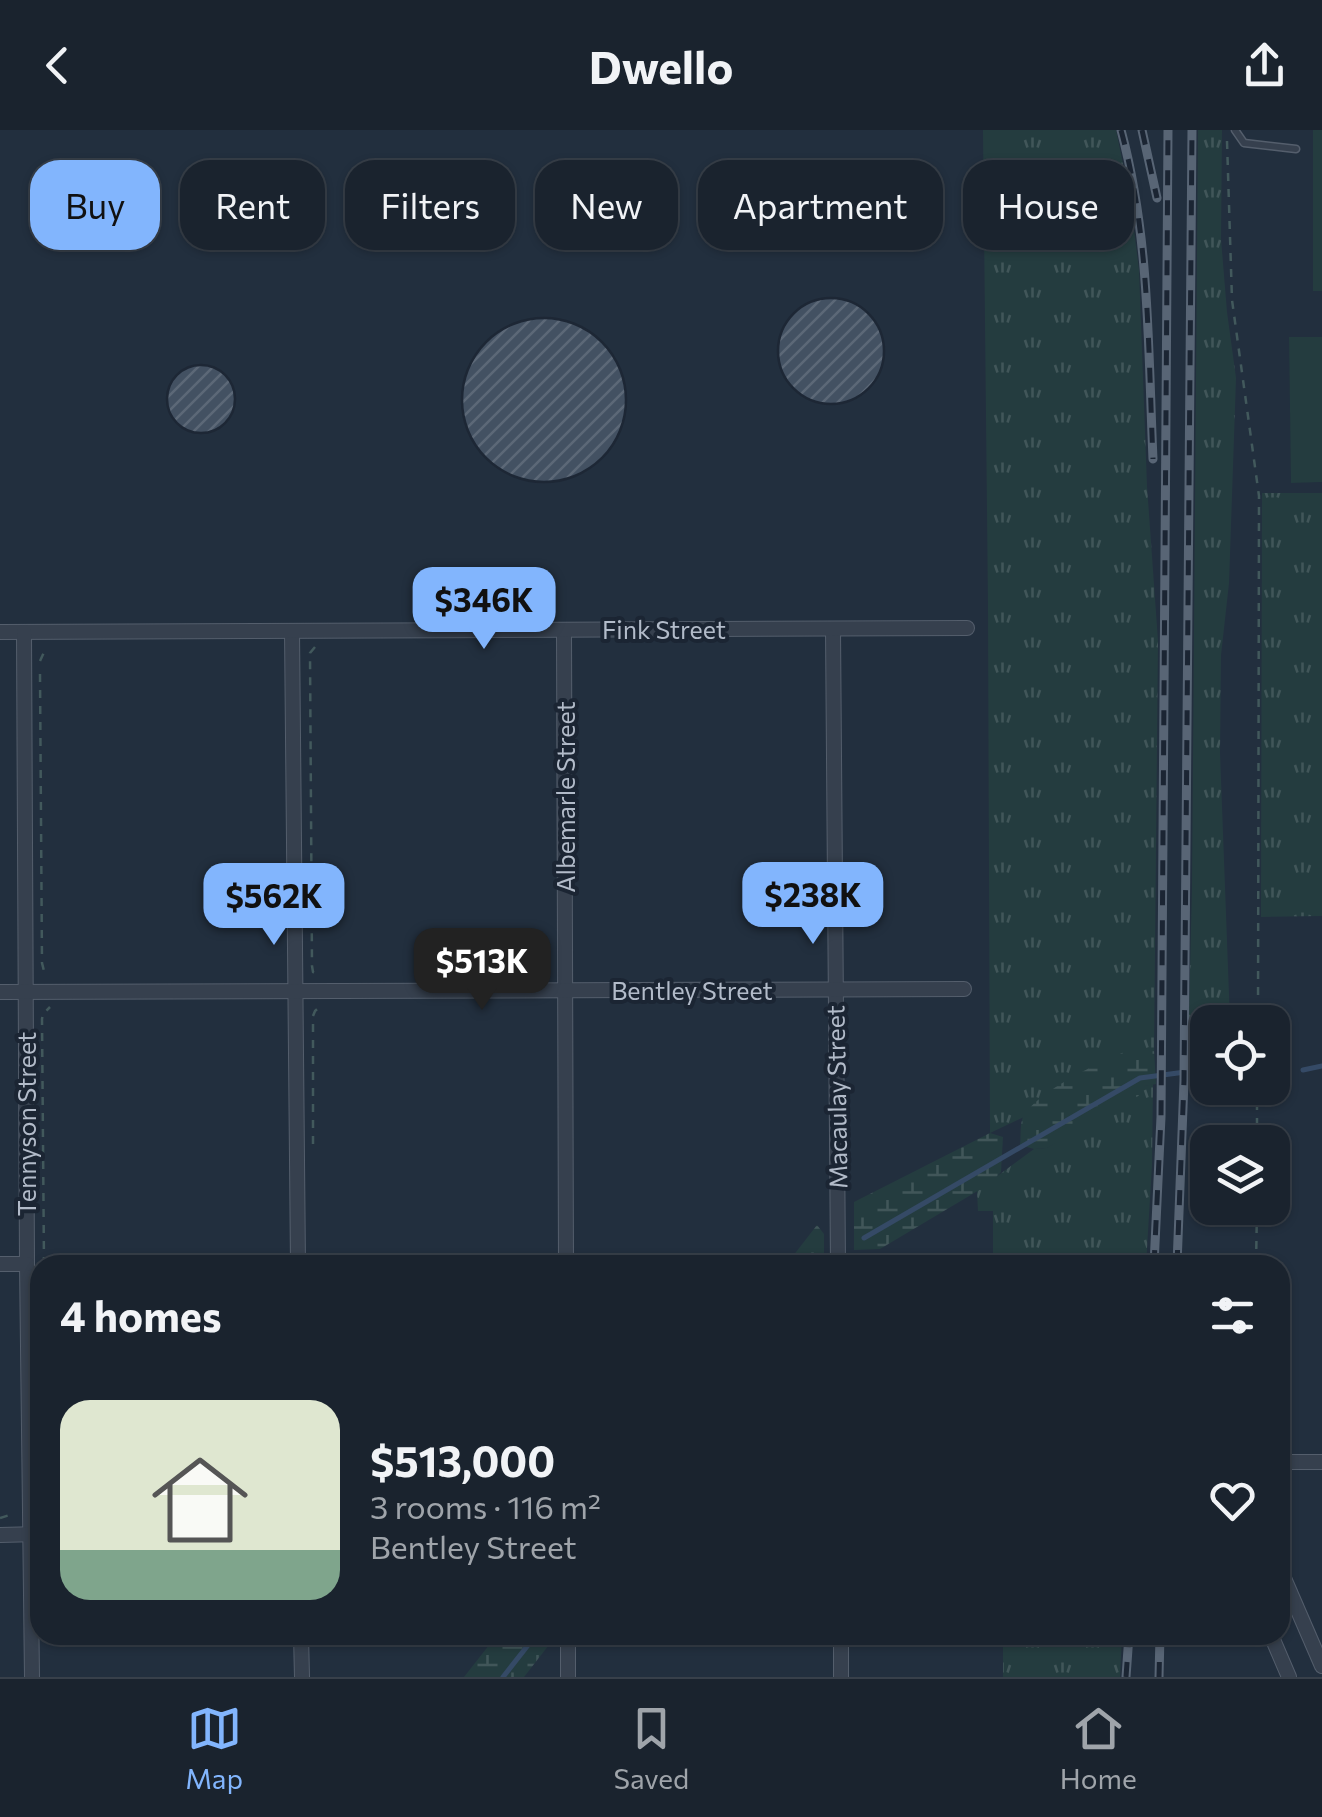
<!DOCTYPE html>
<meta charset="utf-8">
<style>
body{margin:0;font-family:Commissioner,sans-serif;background:#272f3a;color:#f1f3f6;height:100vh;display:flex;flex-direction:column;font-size:38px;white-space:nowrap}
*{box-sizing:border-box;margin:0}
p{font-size:32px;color:#9fa4aa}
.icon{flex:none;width:55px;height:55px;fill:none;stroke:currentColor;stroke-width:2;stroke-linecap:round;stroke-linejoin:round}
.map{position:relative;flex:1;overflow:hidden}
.sheet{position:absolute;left:30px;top:1125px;width:1260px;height:390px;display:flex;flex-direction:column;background:#1a232e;border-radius:30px;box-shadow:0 2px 8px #0004,0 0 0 2px #38404a}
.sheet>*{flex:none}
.top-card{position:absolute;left:30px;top:30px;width:1262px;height:90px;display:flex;gap:20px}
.controls{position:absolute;left:1190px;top:875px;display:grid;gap:20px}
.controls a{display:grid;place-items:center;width:100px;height:100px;border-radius:20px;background:#1a232e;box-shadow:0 2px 8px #0004,0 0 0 2px #38404a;font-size:50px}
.price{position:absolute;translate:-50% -85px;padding:0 22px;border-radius:20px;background:#82b5fd;color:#111;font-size:32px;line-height:65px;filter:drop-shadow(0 2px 5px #0008)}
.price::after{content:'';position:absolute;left:50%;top:60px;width:30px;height:22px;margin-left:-15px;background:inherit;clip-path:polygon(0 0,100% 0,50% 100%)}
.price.on{background:#222;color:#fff}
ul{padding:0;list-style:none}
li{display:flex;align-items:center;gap:30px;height:250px;padding:0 30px}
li+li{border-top:2px solid #38404a}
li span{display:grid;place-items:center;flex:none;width:280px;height:200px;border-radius:30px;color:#555}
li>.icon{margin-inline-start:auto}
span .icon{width:120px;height:120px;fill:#fffc;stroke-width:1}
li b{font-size:42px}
h2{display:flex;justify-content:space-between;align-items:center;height:120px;padding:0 30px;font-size:42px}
.tag{padding:0 35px;border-radius:30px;background:#1a232e;box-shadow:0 2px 8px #0004,0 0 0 2px #38404a;font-size:35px;line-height:90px}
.tag.on{background:#82b5fd;color:#111}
header{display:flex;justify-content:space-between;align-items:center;height:130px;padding:0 30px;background:#1a232e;font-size:45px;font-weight:700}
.tabs{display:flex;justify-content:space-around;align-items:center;height:140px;border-top:2px solid #38404a;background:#1a232e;font-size:28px;color:#9fa4aa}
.tabs a{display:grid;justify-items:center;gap:5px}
.tabs .on{color:#82b5fd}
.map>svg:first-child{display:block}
.grass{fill:url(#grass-tufts)}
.wetland{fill:url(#wetland-marsh)}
.pitch{fill:#243c3f}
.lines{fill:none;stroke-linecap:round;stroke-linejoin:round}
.stream{stroke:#354a66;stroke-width:5}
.building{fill:url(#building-hatch);stroke:#1d2735;stroke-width:2.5}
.service-casing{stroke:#545e6c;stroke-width:9}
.minor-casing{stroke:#545e6c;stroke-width:16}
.path{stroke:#42595c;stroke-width:2.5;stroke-dasharray:8 8;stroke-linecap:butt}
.service{stroke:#36404e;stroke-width:6}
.minor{stroke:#36404e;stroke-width:14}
.rail-casing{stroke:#586575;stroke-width:9}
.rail{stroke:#1b2533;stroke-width:5;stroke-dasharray:15;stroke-linecap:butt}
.labels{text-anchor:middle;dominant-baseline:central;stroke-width:8;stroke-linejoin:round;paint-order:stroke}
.street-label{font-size:25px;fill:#b2bbc9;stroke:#1b2533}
</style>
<header><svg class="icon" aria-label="back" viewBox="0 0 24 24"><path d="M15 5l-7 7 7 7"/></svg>Dwello<svg class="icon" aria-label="share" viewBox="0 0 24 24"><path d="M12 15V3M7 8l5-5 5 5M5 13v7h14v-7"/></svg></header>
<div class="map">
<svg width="1322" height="1547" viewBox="0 0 1322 1547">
<defs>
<pattern id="grass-tufts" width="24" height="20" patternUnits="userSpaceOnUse" patternTransform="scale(2.5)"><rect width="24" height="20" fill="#243c3f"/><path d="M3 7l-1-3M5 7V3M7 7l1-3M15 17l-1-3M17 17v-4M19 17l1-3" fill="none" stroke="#415659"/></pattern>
<pattern id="wetland-marsh" width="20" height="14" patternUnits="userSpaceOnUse" patternTransform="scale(2.5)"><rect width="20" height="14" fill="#243c3f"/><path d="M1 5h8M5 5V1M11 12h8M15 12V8" fill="none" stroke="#415659"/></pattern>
<pattern id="building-hatch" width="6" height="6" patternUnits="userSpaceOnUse" patternTransform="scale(2.5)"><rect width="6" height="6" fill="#435162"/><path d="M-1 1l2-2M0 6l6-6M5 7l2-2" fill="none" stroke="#5c6877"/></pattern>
</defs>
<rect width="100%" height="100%" fill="#222f3e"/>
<!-- grass -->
<g class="grass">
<polygon points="983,0 1116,0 1130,68 1139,140 1147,356 1158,511 1154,925 990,1003 988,473"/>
<polygon points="1198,0 1222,0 1221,109 1227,182 1236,248 1229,453 1221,525 1220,623 1230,892 1208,892 1207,909 1205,908 1188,926 1192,757"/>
<polygon points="1262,363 1322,363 1322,786 1261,787"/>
<polygon points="1153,954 1152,1035 1146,1135 993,1135 993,1081 978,1081 977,1061 1034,1019 1047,1018 1145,956"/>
<polygon points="1003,1505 1122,1505 1120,1547 1003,1547"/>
</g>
<!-- wetland -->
<g class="wetland">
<polygon points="1205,907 1207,909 1208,958 1218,958 1217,972 1189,952 1188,926"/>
<path d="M1137 917 1154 920 1156 954 1145 956 1140 965 1047 1018 1034 1019 1020 1015C1021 1008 1020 997 1022 990 1032 962 1110 927 1137 917Z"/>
<polygon points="990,1003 1003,1007 1001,1042 991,1053 880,1119 854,1120 854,1072"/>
<polygon points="817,1095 824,1104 824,1135 786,1135"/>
<polygon points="497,1505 552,1505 552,1511 524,1547 464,1547"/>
</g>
<!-- pitch -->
<g class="pitch">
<rect x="1313" y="0" width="9" height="161"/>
<polygon points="1289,207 1322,207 1322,352 1291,353"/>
</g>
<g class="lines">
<!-- stream -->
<g class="stream">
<polyline points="1303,940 1322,936"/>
<polyline points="864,1108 1140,948 1208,939"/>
<polyline points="503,1547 536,1505"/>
</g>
</g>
<!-- building -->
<g class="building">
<circle cx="831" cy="221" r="53"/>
<circle cx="544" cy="270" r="82"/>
<circle cx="201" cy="269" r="34"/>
</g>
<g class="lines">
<!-- service casing -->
<g class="service-casing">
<polyline id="service" points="1235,0 1244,13 1296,19"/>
</g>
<!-- minor casing -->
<g class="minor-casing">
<g id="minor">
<polyline points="833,499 838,1135"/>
<polyline points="564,500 566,1135"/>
<polyline points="292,501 298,1135"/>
<polyline points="0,502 967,498"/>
<polyline points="24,502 27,1134 32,1547"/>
<polyline points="0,862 964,859"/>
<polyline points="0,1134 27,1134"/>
<polyline points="1280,1332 1322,1332"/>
<polyline points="0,1405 39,1404"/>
<polyline points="1280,1439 1322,1536"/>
<polyline points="301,1505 302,1547"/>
<polyline points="568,1505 568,1547"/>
<polyline points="841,1505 841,1547"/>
<polyline points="1271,1505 1289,1547"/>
</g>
</g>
<!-- path -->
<g class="path">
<polyline points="1227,11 1232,170 1259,366 1258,892"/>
<polyline points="315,517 310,523 312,836 313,842 318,845"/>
<polyline points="40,531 45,520"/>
<polyline points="40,544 42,833 45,845"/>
<polyline points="1257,1012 1257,958"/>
<polyline points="313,1014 313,886 315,881 322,875"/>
<polyline points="44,1135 42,889 43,884 50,877"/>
<polyline points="1256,1135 1257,1078"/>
<polyline points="0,1388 13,1384"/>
</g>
<!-- service -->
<use href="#service" class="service"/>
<!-- minor -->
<use href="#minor" class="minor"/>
<!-- rail casing -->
<g class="rail-casing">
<g id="rail">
<path d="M1121 0C1150 107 1148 219 1153 329"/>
<polyline points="1142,0 1157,68"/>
<polyline points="1154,1135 1161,987 1168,0"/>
<polyline points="1177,1135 1184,951 1192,0"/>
<polyline points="1126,1547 1129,1505"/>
<polyline points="1159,1547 1160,1505"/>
</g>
</g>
<!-- rail -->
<use href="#rail" class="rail"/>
</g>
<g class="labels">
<!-- street labels -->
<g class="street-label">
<text x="664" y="499">Fink Street</text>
<text transform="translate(565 667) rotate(-90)">Albemarle Street</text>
<text x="692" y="860">Bentley Street</text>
<text transform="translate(836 967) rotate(-91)">Macaulay Street</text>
<text transform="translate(26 994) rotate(-90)">Tennyson Street</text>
</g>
</g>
</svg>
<div class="controls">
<a><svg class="icon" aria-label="locate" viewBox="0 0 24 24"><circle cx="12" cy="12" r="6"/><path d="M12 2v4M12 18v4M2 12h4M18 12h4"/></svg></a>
<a><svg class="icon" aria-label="layers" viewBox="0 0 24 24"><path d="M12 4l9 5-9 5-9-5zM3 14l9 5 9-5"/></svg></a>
</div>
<b class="price" style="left:484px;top:522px">$346K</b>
<b class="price" style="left:813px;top:817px">$238K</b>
<b class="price" style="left:274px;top:818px">$562K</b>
<b class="price on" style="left:482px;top:883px">$513K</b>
<div class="top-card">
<a class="tag on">Buy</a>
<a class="tag">Rent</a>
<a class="tag">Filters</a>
<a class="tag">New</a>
<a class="tag">Apartment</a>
<a class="tag">House</a>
</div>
<section class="sheet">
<h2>4 homes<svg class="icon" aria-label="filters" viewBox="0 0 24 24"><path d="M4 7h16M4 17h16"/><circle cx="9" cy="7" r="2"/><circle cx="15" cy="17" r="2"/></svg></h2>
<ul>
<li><span style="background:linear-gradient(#dfe7d0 75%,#7fa58c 0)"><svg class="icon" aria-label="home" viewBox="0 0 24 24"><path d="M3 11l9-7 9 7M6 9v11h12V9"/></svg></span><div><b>$513,000</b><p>3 rooms · 116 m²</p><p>Bentley Street</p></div><svg class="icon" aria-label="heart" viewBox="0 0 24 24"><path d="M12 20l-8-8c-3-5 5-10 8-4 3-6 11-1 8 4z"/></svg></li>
</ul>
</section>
</div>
<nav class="tabs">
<a class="on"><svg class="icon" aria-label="map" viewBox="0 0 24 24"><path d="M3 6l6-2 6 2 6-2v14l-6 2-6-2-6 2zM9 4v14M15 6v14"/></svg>Map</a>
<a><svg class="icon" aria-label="saved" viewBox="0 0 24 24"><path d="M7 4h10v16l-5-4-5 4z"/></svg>Saved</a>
<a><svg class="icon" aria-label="home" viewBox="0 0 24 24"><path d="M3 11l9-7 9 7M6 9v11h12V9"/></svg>Home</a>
</nav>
